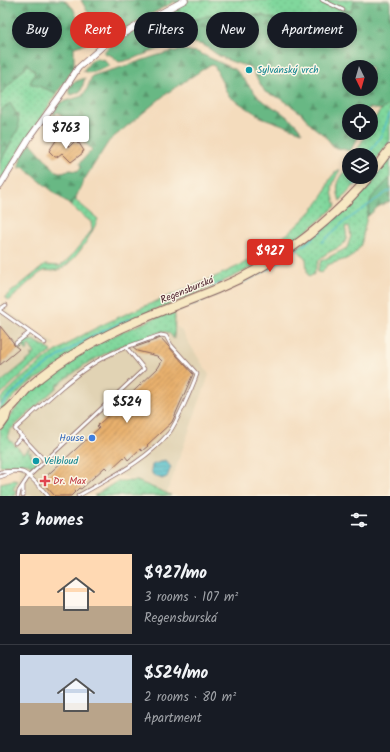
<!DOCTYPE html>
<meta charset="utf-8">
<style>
body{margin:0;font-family:Kalam,sans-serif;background:#20242c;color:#f1f3f6;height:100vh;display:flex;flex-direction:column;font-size:15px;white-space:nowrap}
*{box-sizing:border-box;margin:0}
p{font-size:13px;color:#9ea1a6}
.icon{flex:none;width:22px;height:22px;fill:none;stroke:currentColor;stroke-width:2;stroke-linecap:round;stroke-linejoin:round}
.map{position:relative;height:496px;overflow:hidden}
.sheet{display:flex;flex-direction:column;background:#171b24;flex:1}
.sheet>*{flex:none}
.banner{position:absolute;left:12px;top:12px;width:366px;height:36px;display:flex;gap:8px}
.needle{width:26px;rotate:175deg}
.tools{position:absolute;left:342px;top:60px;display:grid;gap:8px}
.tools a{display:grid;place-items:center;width:36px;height:36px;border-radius:50%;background:#171b24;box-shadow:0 2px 6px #0003;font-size:20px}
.price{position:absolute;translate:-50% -34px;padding:0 9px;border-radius:4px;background:#fff;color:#222;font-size:13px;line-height:26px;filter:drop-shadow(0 1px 2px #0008)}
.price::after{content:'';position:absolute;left:50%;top:24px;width:12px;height:9px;margin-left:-6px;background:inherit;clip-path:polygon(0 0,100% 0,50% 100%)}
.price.on{background:#d93025;color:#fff}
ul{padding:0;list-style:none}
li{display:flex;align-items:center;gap:12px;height:100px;padding:0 20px}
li+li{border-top:1px solid #363941}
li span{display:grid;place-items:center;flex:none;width:112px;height:80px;border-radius:0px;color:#555}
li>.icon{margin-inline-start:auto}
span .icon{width:48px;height:48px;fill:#fffc;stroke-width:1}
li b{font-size:17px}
h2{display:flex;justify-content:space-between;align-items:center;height:48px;padding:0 20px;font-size:17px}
.tag{padding:0 14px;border-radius:18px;background:#171b24;box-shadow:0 2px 6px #0003;font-size:14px;line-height:36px}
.tag.on{background:#d93025;color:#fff}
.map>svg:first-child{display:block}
.built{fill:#e1d3b4}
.green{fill:url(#green-dots);stroke:#657b64}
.forest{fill:url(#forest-firs);stroke:#596c58;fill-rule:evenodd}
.water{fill:url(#water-rules);stroke:#4d6e7a}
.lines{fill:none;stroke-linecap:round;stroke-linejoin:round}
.stream{stroke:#50bdc9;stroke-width:1.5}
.building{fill:url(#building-hatch)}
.service-casing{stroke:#86615e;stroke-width:4.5}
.minor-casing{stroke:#86615e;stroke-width:7}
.secondary-casing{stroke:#86615e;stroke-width:10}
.service{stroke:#fff;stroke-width:3}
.minor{stroke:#fff;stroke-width:5.5}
.secondary{stroke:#f7e8c3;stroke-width:8}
.culture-dot{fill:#0f9aa8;stroke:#fcf5e5;stroke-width:1.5}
.shop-dot{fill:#3f7fe0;stroke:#fcf5e5;stroke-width:1.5}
.health-dot{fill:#e0444e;stroke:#fcf5e5;stroke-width:1.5}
.labels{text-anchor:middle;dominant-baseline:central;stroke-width:3;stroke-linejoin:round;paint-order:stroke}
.culture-label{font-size:10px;fill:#0d838f;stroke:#fcf5e5;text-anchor:start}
.street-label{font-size:10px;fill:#4a1f2b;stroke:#fcf5e5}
.shop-label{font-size:10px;fill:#366cbe;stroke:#fcf5e5;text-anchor:end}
.health-label{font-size:10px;fill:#be3a42;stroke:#fcf5e5;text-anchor:start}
</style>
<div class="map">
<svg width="390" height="496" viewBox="0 0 390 496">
<defs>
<pattern id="green-dots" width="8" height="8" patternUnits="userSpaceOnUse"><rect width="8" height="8" fill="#80d79c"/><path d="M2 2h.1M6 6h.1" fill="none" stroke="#70b887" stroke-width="1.8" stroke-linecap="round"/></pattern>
<pattern id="forest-firs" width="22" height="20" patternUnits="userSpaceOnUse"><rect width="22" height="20" fill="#68b884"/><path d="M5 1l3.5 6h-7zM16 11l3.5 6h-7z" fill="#58956c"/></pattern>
<pattern id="water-rules" width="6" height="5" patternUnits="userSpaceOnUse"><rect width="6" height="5" fill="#50bdc9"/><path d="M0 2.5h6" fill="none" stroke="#4499a3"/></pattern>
<pattern id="building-hatch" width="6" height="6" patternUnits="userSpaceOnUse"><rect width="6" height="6" fill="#e8b06d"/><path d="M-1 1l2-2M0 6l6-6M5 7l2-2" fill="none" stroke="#be8f5a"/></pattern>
</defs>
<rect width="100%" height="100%" fill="#fcf5e5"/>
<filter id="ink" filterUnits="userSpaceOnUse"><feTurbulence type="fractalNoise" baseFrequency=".025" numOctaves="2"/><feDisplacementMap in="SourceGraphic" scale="8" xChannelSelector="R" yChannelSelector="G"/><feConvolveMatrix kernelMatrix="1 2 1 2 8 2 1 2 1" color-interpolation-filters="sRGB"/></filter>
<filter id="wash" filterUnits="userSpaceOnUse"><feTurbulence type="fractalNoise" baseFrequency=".012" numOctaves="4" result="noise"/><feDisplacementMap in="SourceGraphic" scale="16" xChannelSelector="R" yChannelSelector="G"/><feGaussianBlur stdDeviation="0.9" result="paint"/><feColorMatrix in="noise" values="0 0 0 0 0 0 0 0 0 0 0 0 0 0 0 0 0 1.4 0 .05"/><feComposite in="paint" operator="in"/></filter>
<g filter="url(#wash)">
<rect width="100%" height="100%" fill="#f4dcbd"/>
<!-- built -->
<g class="built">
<polygon points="4,302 8,306 7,311 55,344 0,387 0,306"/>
<polygon points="176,326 181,330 209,375 167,493 120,475 84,496 7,496 18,481 20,460 0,437 38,399 83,365 119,345"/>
</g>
<!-- green -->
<g class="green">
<polygon points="166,0 355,0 351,11 343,10 338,46 321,40 312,31 197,19 185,22 175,1 164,7"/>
<polygon points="28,65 34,70 35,74 30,83 57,93 0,181 0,162 12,141 10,104 0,111 0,95 22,70"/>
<path d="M390 102V140L371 167V155H354L367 133H371C371 125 375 117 380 111 384 107 387 107 390 102Z"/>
<path d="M390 153V178L371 198 364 230 362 241 360 247 354 254 346 259 327 265 322 273 317 272 321 261 347 248 351 236 349 226 345 227C352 250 332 246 320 259 317 263 316 268 314 274L309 277 307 271 306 259 296 248 325 227 339 214Z"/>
<path d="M349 164V177H362L340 201C334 182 340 180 349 164Z"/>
<path d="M338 170H340C331 185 330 189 336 206 315 225 293 243 268 258 227 283 181 299 137 317L128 319 129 320 137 318 25 386 0 411V406L15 390 0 405V399C24 374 51 353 81 336 113 318 148 305 181 291 207 280 234 270 258 255 279 242 307 219 321 199 329 188 325 181 338 170Z"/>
<path d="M74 199 98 219C92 234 75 263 60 269 55 272 49 270 44 271 36 274 17 294 9 301L5 297 45 265 60 266 67 261 92 230 91 222 72 207 71 203Z"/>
<path d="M174 310 175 317 174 339C170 333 167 330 160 332L117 347 84 365 56 386 57 387 10 430 8 434 9 439 23 453 30 448 28 451 30 453 32 451 30 454 34 458 37 456 38 457V462L33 466 27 463 0 466V429L32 388 62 365 108 338Z"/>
<polygon points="28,340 35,341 52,351 29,368 0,395 0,383 32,357 30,354 33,355 35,353 29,345 27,347 28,349 27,351 24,347 20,351 17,347"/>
<polygon points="14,480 18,481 13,489 16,492 15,496 0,496 1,483"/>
<polygon points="127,481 137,481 171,495 170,496 94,496 116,482"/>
</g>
<!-- forest -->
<g class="forest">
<polygon points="0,0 64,0 73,8 89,43 74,47 74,68 57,93 30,83 35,74 34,70 28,65 22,70 0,95"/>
<polygon points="81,0 166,0 164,7 110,38 103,39"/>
<path d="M355 0H390V102C385 112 377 109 368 108V111H349V133H361L350 151 334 147 325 136 312 126 301 113 282 99 265 92 250 67C239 64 228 61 218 55 213 52 208 47 203 45 175 36 145 58 119 62L112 56 104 53C107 42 165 15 178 8L185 22 219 13 261 15 312 31 321 40 338 46 343 10 351 11ZM349 67H371V89H349Z"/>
<path d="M183 50 197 52 236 70 260 99 281 112 295 123 302 132 261 117 230 97 227 93 215 67 211 64 167 93 109 141 84 180 76 197V200L74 199 72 203V207L23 167 19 168C18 160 26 149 31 143L56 171 63 173 70 170 77 171 81 168 80 163 92 150 58 112 54 116V111L60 103 82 96 87 89 92 76C103 72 114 70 125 66 145 60 163 52 183 50Z"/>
<polygon points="97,58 105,60 110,66 89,73 83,71 92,60"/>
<polygon points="85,78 81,91 72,95 70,94 68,90 72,83"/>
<polygon points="10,103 18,116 19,128 0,162 0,111"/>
<polygon points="390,178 390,201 378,207 367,217 371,198"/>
</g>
<!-- water -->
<polygon class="water" points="165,460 171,467 167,477 162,479 153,475 151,471 152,465"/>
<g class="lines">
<!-- stream -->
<g class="stream">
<polyline points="388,146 390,143"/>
<polyline points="368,155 382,134 390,113"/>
<polyline points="355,177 353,182 356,185"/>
<polyline points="322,242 344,222 390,190"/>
<polyline points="210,287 221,283"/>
<path d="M179 310C208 298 238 286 265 271 315 242 355 203 390 157"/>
<path d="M0 406C30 374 65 350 103 331 114 326 123 321 134 318"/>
</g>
</g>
<g id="blocks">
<!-- building -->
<g class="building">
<polygon points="59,136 69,147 75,141 78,144 79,143 84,151 82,152 83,153 71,162 62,153 57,157 55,157 49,151"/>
<polygon points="0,326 13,342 14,345 19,349 0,365"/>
<polygon points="161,338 193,374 172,422 147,445 148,446 142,451 140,449 128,460 125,456 109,471 105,467 81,489 79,488 71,496 55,496 41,481 99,428 97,426 158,368 162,361 157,356 137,351 133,348"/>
</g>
</g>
</g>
<g filter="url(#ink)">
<use href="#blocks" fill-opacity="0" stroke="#86615e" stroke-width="1"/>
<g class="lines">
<!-- service casing -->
<g class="service-casing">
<g id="service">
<polyline points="322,0 343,10"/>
<polyline points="0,309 6,305"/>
<polyline points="0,311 45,343"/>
<polyline points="16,343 29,333"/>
<polyline points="15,443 22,436"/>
<path d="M45 461 15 429C40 407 63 383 91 365 112 351 137 343 161 335L166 336 171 345 197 374C192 388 177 422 169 433 145 462 109 478 78 496"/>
<path d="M0 472C7 472 16 470 22 472 32 476 41 488 48 496"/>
<polyline points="0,477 11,473"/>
<polyline points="18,496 19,491 29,476 144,369 126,347"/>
<polyline points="23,496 23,486"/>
</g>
</g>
<!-- minor casing -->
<g class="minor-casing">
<polyline id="minor" points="0,186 30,137 62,93 78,68 104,45 140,24 185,0"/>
</g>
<!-- secondary casing -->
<g class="secondary-casing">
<g id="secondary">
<polyline points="371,174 390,149"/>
<path d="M0 415C12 410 19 397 28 388 46 371 66 358 87 346 128 322 173 307 217 289 276 264 327 226 369 177"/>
<polyline points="0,426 5,419 7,412"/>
</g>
</g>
<!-- service -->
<use href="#service" class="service"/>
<!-- minor -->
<use href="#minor" class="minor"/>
<!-- secondary -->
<use href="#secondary" class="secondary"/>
</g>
</g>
<!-- markers -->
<g class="culture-dot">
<circle cx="249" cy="70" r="4"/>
<circle cx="36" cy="461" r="4"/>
</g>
<circle class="shop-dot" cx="92" cy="438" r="4"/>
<path class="health-dot" d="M43 475h4v4h4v4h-4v4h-4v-4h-4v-4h4z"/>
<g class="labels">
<!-- culture labels -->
<g class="culture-label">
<text x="257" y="70">Sylvánský vrch</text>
<text x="44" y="461">Velbloud</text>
</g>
<!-- street labels -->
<g class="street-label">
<text transform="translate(187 290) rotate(-22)">Regensburská</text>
</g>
<!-- shop labels -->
<g class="shop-label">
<text x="84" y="438">House</text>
</g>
<!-- health labels -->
<g class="health-label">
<text x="53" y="481">Dr. Max</text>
</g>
</g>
</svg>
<div class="tools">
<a><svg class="needle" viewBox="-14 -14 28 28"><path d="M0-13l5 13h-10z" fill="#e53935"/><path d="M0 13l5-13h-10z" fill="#9ea1a6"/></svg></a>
<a><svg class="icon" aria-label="locate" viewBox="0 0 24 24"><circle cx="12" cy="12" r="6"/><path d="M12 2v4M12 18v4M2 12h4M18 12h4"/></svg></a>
<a><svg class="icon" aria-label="layers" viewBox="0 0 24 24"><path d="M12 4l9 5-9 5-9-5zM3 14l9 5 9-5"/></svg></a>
</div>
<b class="price" style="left:66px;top:150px">$763</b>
<b class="price on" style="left:270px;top:273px">$927</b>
<b class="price" style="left:127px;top:424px">$524</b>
<div class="banner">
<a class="tag">Buy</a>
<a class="tag on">Rent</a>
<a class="tag">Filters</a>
<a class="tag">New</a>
<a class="tag">Apartment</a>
</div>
</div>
<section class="sheet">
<h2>3 homes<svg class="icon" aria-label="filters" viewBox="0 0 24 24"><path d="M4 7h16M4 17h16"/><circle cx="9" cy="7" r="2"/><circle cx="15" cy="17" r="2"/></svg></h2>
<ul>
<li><span style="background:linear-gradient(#ffd9b3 65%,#b9a48a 0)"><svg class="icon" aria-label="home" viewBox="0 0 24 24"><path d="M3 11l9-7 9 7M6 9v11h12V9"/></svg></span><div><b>$927/mo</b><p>3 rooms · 107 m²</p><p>Regensburská</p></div></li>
<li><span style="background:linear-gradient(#c9d6e8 60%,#b9a48a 0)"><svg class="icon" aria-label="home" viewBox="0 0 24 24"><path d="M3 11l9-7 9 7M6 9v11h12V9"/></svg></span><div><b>$524/mo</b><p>2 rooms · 80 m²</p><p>Apartment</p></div></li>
</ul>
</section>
